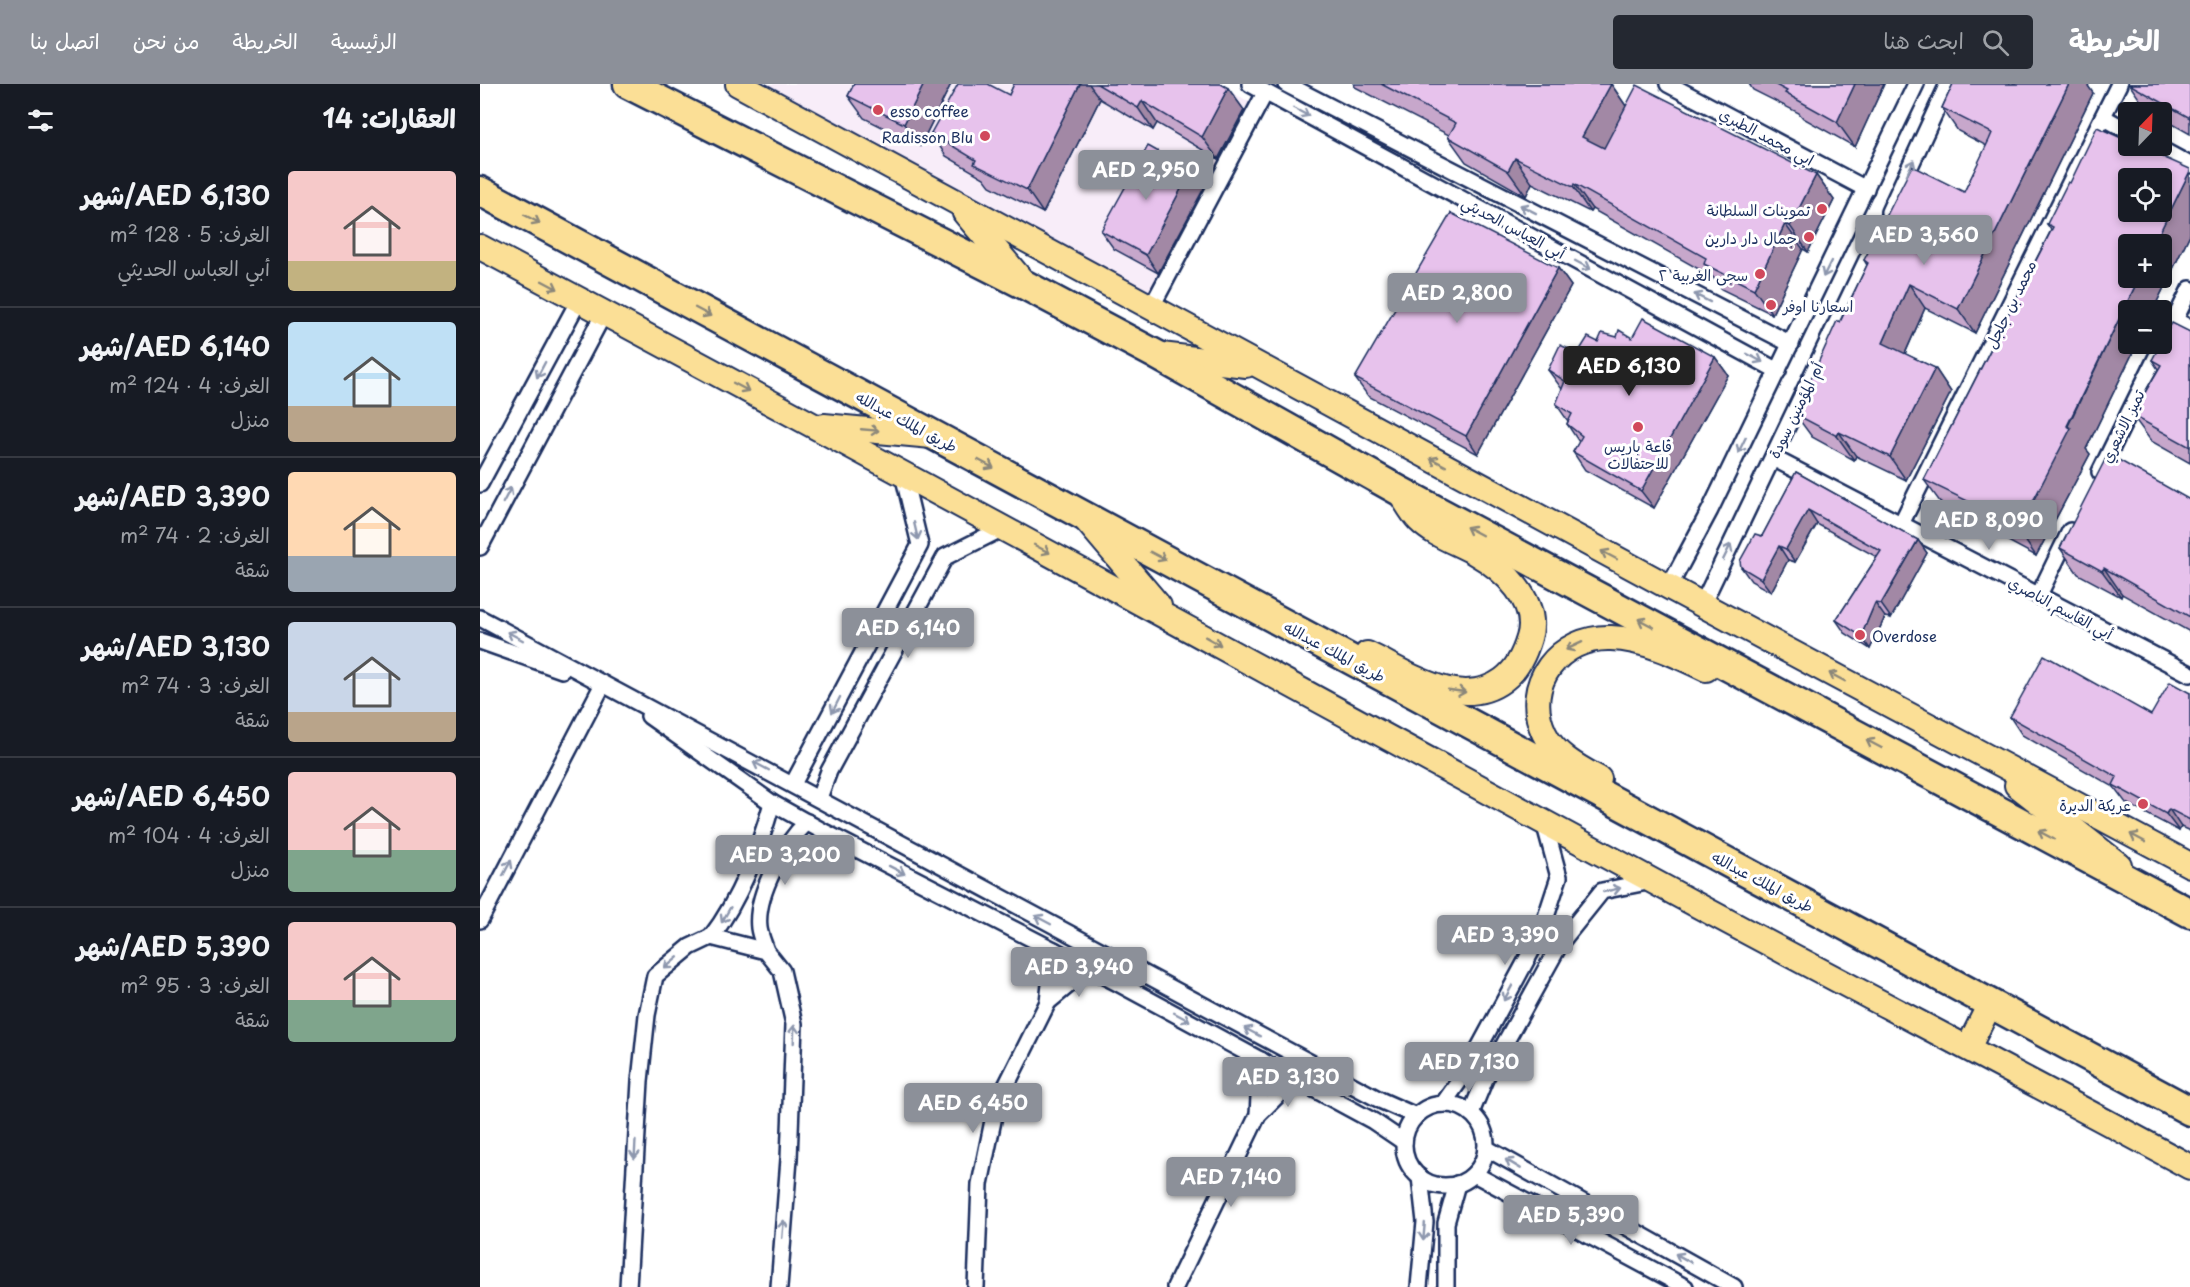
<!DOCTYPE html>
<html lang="ar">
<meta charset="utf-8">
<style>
body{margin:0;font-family:"Playpen Sans","Playpen Sans Arabic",sans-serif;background:#242831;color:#f1f3f6;direction:rtl;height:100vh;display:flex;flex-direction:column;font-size:22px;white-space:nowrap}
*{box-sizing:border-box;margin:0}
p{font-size:20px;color:#9ea1a6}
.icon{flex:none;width:33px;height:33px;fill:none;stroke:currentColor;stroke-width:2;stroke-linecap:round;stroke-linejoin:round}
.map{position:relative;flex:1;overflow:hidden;direction:ltr}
.sheet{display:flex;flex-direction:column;background:#171b24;width:480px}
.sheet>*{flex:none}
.needle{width:39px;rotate:23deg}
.tools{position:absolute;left:1638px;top:18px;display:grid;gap:12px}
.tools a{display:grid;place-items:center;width:54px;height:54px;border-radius:6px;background:#171b24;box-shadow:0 3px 9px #0003;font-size:30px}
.price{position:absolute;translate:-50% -51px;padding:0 14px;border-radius:6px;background:#8c9099;color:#fff;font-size:20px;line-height:39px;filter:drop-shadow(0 2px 3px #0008)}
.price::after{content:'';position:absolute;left:50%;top:36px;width:18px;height:14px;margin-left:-9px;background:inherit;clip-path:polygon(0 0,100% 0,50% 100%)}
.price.on{background:#222;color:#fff}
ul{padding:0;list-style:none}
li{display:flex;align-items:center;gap:18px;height:150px;padding:0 24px}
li+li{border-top:2px solid #363941}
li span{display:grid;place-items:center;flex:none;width:168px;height:120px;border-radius:6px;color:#555}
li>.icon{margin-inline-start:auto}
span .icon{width:72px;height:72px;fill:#fffc;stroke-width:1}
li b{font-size:26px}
h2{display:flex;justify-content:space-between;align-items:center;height:72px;padding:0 24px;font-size:26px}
header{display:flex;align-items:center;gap:36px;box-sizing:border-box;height:84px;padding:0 30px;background:#8c9099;color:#fff}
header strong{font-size:28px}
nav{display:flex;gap:33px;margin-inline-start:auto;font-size:21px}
.search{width:420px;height:54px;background:#242831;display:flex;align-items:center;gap:15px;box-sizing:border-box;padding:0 21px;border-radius:6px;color:#9ea1a6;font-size:22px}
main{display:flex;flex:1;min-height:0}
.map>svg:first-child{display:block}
.built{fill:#f8edf9}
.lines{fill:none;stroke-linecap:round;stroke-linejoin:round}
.street-casing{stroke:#1b2f5e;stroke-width:20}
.primary-casing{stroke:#1b2f5e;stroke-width:28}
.highway-casing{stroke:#1b2f5e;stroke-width:33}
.street{stroke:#fff;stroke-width:15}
.primary{stroke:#fbdf96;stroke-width:24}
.highway{stroke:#fbdf96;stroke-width:28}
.wall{fill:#c7a7cb;stroke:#1b2f5e;stroke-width:1.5}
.shaded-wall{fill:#a288a5;stroke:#1b2f5e;stroke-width:1.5}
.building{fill:#e7c2ec;stroke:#1b2f5e;stroke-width:1.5;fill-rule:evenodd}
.oneway{stroke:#8d97ae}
.oneway2{stroke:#8b877a}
.poi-dot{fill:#d1495b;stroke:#fff;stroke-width:2}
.labels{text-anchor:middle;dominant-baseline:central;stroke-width:6;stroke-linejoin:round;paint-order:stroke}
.poi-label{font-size:15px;fill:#1b2f5e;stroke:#fff;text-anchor:end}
.street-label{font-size:15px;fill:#1b2f5e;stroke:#fff}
</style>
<header>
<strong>الخريطة</strong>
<div class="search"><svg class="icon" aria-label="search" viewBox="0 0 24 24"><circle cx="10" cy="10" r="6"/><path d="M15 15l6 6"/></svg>ابحث هنا</div>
<nav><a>الرئيسية</a><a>الخريطة</a><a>من نحن</a><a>اتصل بنا</a></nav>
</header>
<main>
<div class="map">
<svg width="1710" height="1203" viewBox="0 0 1710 1203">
<rect width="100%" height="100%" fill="#fff"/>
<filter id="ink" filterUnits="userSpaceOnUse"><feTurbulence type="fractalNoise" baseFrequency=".0167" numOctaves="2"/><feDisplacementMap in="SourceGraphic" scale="12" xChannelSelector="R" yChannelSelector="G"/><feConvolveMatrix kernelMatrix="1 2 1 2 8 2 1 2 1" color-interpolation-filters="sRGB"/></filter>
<g filter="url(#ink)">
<!-- built -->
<polygon class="built" points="284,0 737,0 773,20 670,209"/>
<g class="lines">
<!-- street casing -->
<g class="street-casing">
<g id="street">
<polyline points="770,0 1298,287"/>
<polyline points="806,0 1311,260"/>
<polyline points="1188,0 1386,105"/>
<polyline points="1623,33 1648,47"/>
<polyline points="1675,62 1710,81"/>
<polyline points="1409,128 1468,0"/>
<polyline points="671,224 785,9"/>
<polyline points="1695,236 1710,244"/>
<polyline points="1293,374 1710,590"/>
<polyline points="1620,388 1710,205"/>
<polyline points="0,400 99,216"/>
<polyline points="1421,440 1639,0"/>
<polyline points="0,463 124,229"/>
<polyline points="1189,503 1230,426 1436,0"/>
<polyline points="1559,511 1590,447"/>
<polyline points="1222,521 1394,161"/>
<polyline points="0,534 902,1017 936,1032"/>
<polyline points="0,557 82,586"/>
<polyline points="169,632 292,719 346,749 636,898 893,1037 924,1058"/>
<polyline points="313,700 440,461 423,390"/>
<polyline points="339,714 349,687 465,473 523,444"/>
<polyline points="0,836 123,600"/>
<path d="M231 853C259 817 280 763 292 719"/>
<path d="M286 867C284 860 280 852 279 844 275 811 304 760 327 738"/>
<polyline points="568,918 609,884"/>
<polyline points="963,1020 987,986 1060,851 1079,793 1064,738"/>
<circle cx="965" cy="1061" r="41"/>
<polyline points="991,1029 1005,995 1081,858 1122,807 1172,797"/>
<polyline points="778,1031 781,976"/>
<polyline points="1006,1064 1254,1203"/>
<polyline points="994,1090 1205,1203"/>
<polyline points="148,1203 160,997 167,931 175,892 210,863 231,853 286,867 302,887 314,940 309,1075 299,1203"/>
<polyline points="496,1203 500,1100 516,1022 568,918 574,866"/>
<polyline points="695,1203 778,1031 815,994"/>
<polyline points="939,1203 945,1138 940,1093"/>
<polyline points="966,1203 966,1139 977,1100"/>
</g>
</g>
<!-- primary casing -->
<g class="primary-casing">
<g id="primary">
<polyline points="258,0 1189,503 1710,781"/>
<polyline points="485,129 544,199"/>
<path d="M0 163C391 370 778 584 1167 794 1347 892 1530 985 1710 1083"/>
<polyline points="681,271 766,281"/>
<polyline points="344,342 452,352"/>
<polyline points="606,436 679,522"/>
<path d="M887 570C926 588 980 628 1023 596 1037 586 1044 571 1049 554 1060 518 1024 485 994 468 976 458 954 451 939 436 931 428 925 415 918 406"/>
<path d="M1119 695C1099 684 1074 671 1064 649 1041 600 1080 552 1131 554 1164 555 1197 571 1226 585"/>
<polyline points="1537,701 1639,781"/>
<polyline points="1489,962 1510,920"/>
</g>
</g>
<!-- highway casing -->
<g class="highway-casing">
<g id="highway">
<polyline points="148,0 545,201 677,271 918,406 1710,829"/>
<polyline points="0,107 1710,1027"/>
</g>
</g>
<!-- street -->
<use href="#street" class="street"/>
<!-- primary -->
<use href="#primary" class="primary"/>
<!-- highway -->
<use href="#highway" class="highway"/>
</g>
<!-- wall -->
<g class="wall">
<polygon points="374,0 471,0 440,62 384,34 368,12"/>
<polygon points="534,0 741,0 748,4 764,26 738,75 677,39 673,46 620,15 563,129 510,102 504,94 466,72 451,49 529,11"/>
<polygon points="874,0 1131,0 1146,22 1336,91 1354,116 1328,168 1323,165 1292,230 1241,205 1233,193 1112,125 1110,128 1052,99 1046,112 986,78 968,53 969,51 875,3"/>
<polygon points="1269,0 1404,0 1375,63 1323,34 1319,29 1273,6"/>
<polygon points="1473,0 1609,0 1608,2 1613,9 1495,249 1445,224 1425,270 1455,284 1471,308 1426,396 1376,372 1374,376 1332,353 1315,330 1387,181 1384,176 1484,108 1507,62 1478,47 1462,24"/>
<polygon points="1649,0 1710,0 1710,50 1682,34 1682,28 1671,28 1667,26"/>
<polygon points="724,104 678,189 634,165 621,147"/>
<polygon points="1567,140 1710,150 1673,226 1648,226 1648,260 1657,260 1606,365 1610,370 1556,472 1513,449 1510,445 1463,422 1444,396 1571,146"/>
<polygon points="1078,184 1091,202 998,370 888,312 875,294"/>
<polygon points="1710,248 1710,379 1671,357 1652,331 1678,285 1672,276"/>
<polygon points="1137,253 1152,254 1235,273 1248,291 1174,424 1105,386 1093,368 1099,358 1087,340 1088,337 1076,320 1082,305 1068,286 1118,258"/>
<polygon points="1316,388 1438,456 1447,469 1411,534 1405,533 1390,565 1365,549 1356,536 1397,473 1337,440 1315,478 1308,476 1291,508 1271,497 1261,483 1282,452"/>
<polygon points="1710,416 1710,548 1642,510 1641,513 1598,490 1580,464"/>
<polygon points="1710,609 1710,747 1701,743 1699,747 1646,719 1634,703 1542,651 1530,633 1671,631"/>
</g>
<!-- shaded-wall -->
<g class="shaded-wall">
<polygon points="444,0 471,0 440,62 424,40"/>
<polygon points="600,0 609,0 620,15 563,129 547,106"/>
<polygon points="1131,0 1148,25 1120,78 1102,53"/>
<polygon points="1375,0 1404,0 1375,63 1357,38"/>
<polygon points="1589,0 1609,0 1608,2 1613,9 1495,249 1478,225"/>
<polygon points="748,4 764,26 738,75 722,53"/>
<polygon points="662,17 677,39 673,46 658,24"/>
<polygon points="1035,74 1052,99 1046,112 1028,87"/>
<polygon points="711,86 724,104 678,189 666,171"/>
<polygon points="1710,87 1710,150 1673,226 1648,226 1648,260 1657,260 1606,365 1610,370 1556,472 1538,446 1659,194 1682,194 1682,160 1674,160"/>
<polygon points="1336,91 1354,116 1328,168 1310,142"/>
<polygon points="1094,100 1112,125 1110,128 1093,103"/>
<polygon points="1305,140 1323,165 1292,230 1274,205"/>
<polygon points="1078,184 1091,202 998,370 986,352"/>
<polygon points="1429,200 1445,224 1419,283 1403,259"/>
<polygon points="1235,273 1248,291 1174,424 1161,407"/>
<polygon points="1455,284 1471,308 1426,396 1410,373"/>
<polygon points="1359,348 1376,372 1374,376 1357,352"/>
<polygon points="1328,426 1337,440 1315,478 1306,465"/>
<polygon points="1438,456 1447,469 1411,534 1401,520"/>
<polygon points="1299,462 1308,476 1291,508 1281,495"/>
<polygon points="1624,484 1642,510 1641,513 1622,487"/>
<polygon points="1395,519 1405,533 1390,565 1381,552"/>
<polygon points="1689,725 1701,743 1699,747 1686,730"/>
</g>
<!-- building -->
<g class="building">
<polygon points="374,0 444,0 424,40 368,12"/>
<polygon points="478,0 508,0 529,11 534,0 600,0 547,106 494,80 496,76 451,49"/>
<polygon points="617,0 741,0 748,4 722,53 662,17 658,24"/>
<polygon points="901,0 1131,0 1102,53 1124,64 1157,1 1336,91 1310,142 1305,140 1274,205 1224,180 1226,174 1094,100 1093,103 1035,74 1028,87 968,53 976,39"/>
<polygon points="1294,0 1375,0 1357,38 1305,9 1307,7"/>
<polygon points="1473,0 1589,0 1478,225 1429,200 1403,259 1455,284 1410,373 1359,348 1357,352 1315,330 1357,237 1360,238 1388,179 1384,176 1432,82 1484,108 1509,56 1512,49 1462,24"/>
<polygon points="1649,0 1710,0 1710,34"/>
<path d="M1617 43 1648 57V62H1658L1710 85V87L1674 160H1648V194H1659L1587 342 1591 344 1538 446 1495 423 1496 421 1444 396 1573 143 1567 140 1588 98 1590 99ZM1648 94H1682V128H1648Z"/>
<polygon points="668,62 711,86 666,171 621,147"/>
<polygon points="971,129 1078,184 986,352 875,294"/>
<polygon points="1163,234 1235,273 1161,407 1093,368 1102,352 1087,340 1092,330 1076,320 1085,297 1068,286 1080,261 1098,269 1108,253 1118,258 1122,249 1137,253 1139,246 1152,254"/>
<polygon points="1692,239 1710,248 1710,363 1652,331 1681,281 1672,276"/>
<polygon points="1628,370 1710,416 1710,533 1624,484 1622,487 1580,464"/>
<polygon points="1316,388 1438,456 1401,520 1395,519 1381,552 1356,536 1401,467 1328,426 1306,465 1299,462 1281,495 1261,483 1260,477 1275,450 1282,452"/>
<polygon points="1564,571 1671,631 1690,598 1710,609 1710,736 1689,725 1686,730 1633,701 1637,693 1530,633"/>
</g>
<!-- one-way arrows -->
<defs><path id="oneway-shaft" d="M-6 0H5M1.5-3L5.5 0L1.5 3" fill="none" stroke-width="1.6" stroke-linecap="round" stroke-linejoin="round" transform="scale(1.5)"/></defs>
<g class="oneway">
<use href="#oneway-shaft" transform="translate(821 28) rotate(28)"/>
<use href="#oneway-shaft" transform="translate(1430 84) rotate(-65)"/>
<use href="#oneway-shaft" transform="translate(1048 125) rotate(-153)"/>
<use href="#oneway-shaft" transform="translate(1103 181) rotate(28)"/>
<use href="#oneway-shaft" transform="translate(1347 185) rotate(116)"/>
<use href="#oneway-shaft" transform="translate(1222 214) rotate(-153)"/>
<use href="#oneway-shaft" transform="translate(1275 274) rotate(28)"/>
<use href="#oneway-shaft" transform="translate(61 286) rotate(118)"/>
<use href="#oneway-shaft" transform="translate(1262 361) rotate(116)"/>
<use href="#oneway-shaft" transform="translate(27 411) rotate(-62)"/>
<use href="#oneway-shaft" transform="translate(436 447) rotate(77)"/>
<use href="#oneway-shaft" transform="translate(1247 468) rotate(-64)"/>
<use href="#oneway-shaft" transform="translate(35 552) rotate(-152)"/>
<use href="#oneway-shaft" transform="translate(356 621) rotate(117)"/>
<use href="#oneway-shaft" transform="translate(281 682) rotate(-152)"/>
<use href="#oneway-shaft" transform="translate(27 784) rotate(-62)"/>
<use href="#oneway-shaft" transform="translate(417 786) rotate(27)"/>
<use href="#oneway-shaft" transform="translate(1132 806) rotate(-13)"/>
<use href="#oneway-shaft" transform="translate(246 831) rotate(120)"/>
<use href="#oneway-shaft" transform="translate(563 836) rotate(-152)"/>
<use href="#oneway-shaft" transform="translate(191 879) rotate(140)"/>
<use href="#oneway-shaft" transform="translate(1028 909) rotate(119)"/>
<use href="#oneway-shaft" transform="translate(702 933) rotate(28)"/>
<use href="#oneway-shaft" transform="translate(772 948) rotate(-152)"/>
<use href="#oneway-shaft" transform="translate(314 950) rotate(-88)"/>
<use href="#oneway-shaft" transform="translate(155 1066) rotate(93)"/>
<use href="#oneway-shaft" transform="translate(1033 1080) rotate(-149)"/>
<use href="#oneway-shaft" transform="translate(303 1145) rotate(-85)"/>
<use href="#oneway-shaft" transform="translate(944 1148) rotate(95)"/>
<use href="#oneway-shaft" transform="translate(1203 1174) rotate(-151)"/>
</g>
<g class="oneway2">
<use href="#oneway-shaft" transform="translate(52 135) rotate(28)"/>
<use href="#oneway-shaft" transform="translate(70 201) rotate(28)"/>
<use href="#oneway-shaft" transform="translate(223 228) rotate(28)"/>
<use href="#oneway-shaft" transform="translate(261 303) rotate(28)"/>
<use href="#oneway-shaft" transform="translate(390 346) rotate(5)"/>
<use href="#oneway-shaft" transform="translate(958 378) rotate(-152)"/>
<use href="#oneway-shaft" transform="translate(506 380) rotate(28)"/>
<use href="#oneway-shaft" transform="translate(994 447) rotate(-152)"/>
<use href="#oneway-shaft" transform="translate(562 465) rotate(28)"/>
<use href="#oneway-shaft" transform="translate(1129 471) rotate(-152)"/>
<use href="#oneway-shaft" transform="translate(678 472) rotate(28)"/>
<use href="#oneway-shaft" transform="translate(1166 539) rotate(-152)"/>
<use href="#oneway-shaft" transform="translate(733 557) rotate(29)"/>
<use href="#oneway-shaft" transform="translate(1094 562) rotate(155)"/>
<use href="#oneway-shaft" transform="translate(1357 593) rotate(-152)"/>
<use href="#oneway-shaft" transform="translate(977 607) rotate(8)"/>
<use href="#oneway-shaft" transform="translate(1394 660) rotate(-152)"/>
<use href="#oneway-shaft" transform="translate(1566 751) rotate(-152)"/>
<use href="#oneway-shaft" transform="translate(1658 754) rotate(-152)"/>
</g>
</g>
<!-- markers -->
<g class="poi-dot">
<circle cx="398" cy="26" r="6"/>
<circle cx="505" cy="52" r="6"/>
<circle cx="1342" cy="125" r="6"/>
<circle cx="1329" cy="153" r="6"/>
<circle cx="1280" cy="190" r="6"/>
<circle cx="1291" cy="221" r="6"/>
<circle cx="1158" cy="343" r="6"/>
<circle cx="1380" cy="551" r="6"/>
<circle cx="1663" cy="720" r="6"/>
</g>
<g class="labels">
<!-- poi labels -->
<g class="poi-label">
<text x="410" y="26" text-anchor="start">esso coffee</text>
<text x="493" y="52">Radisson Blu</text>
<text x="1330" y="125">تموينات السلطانة</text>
<text x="1317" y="153">جمال دار دارين</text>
<text x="1268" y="190">سجى الغربية ٢</text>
<text x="1303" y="221" text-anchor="start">اسعارنا اوفر</text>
<text x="1158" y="361" text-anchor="middle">قاعة باريس<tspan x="1158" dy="17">للاحتفالات</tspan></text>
<text x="1392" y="551" text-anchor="start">Overdose</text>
<text x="1651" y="720">عريكة الديرة</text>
</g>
<!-- street labels -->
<g class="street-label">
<text transform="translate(1287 52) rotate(28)">ابي محمد الطبري</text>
<text transform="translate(1034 143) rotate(28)">أبي العباس الحديثي</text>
<text transform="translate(1530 220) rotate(-64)">محمد بن جلجل</text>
<text transform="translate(1315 326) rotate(-64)">أم المؤمنين سودة</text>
<text transform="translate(427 337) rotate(28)">طريق الملك عبدالله</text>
<text transform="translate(1642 342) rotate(-64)">تميز الاشعري</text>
<text transform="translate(1581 523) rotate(28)">أبي القاسم الناصري</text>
<text transform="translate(855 567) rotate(28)">طريق الملك عبدالله</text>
<text transform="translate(1283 797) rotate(28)">طريق الملك عبدالله</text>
</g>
</g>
</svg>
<div class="tools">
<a><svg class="needle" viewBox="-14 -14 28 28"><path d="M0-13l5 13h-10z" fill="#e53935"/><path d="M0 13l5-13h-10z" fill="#9ea1a6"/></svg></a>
<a><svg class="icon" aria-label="locate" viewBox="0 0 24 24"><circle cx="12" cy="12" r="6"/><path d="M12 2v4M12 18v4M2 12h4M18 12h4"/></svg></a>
<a>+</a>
<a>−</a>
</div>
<b class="price" style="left:666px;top:117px">AED 2,950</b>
<b class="price" style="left:1444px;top:182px">AED 3,560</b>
<b class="price" style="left:977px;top:240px">AED 2,800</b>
<b class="price on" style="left:1149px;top:313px">AED 6,130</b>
<b class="price" style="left:1509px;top:467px">AED 8,090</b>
<b class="price" style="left:428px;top:575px">AED 6,140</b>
<b class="price" style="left:305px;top:802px">AED 3,200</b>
<b class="price" style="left:1025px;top:882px">AED 3,390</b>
<b class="price" style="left:599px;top:914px">AED 3,940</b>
<b class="price" style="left:989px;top:1009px">AED 7,130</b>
<b class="price" style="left:808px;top:1024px">AED 3,130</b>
<b class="price" style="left:493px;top:1050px">AED 6,450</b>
<b class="price" style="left:751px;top:1124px">AED 7,140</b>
<b class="price" style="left:1091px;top:1162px">AED 5,390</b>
</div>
<section class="sheet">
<h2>العقارات: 14<svg class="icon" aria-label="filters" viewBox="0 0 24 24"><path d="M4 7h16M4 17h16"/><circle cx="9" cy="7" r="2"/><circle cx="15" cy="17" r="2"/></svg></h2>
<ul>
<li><span style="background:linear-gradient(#f6c9c9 75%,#c2b280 0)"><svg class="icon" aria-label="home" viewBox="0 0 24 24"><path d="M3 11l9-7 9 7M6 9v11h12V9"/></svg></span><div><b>AED 6,130/شهر</b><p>الغرف: 5 · 128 m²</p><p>أبي العباس الحديثي</p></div></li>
<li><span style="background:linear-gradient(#bfe0f5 70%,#b9a48a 0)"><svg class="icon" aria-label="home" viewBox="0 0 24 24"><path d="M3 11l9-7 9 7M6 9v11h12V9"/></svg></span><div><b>AED 6,140/شهر</b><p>الغرف: 4 · 124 m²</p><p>منزل</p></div></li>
<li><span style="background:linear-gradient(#ffd9b3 70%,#9aa5b1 0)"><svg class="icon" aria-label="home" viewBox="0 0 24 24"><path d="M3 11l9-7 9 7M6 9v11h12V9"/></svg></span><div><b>AED 3,390/شهر</b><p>الغرف: 2 · 74 m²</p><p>شقة</p></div></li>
<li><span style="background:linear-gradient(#c9d6e8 75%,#b9a48a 0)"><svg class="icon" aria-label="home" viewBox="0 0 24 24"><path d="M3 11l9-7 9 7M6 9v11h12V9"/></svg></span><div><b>AED 3,130/شهر</b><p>الغرف: 3 · 74 m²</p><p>شقة</p></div></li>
<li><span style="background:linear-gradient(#f6c9c9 65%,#7fa58c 0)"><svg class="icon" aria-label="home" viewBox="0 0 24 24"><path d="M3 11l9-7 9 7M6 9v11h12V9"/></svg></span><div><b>AED 6,450/شهر</b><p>الغرف: 4 · 104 m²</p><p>منزل</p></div></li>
<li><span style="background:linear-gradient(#f6c9c9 65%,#7fa58c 0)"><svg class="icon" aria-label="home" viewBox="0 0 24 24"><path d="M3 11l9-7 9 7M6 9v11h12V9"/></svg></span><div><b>AED 5,390/شهر</b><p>الغرف: 3 · 95 m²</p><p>شقة</p></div></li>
</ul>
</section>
</main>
